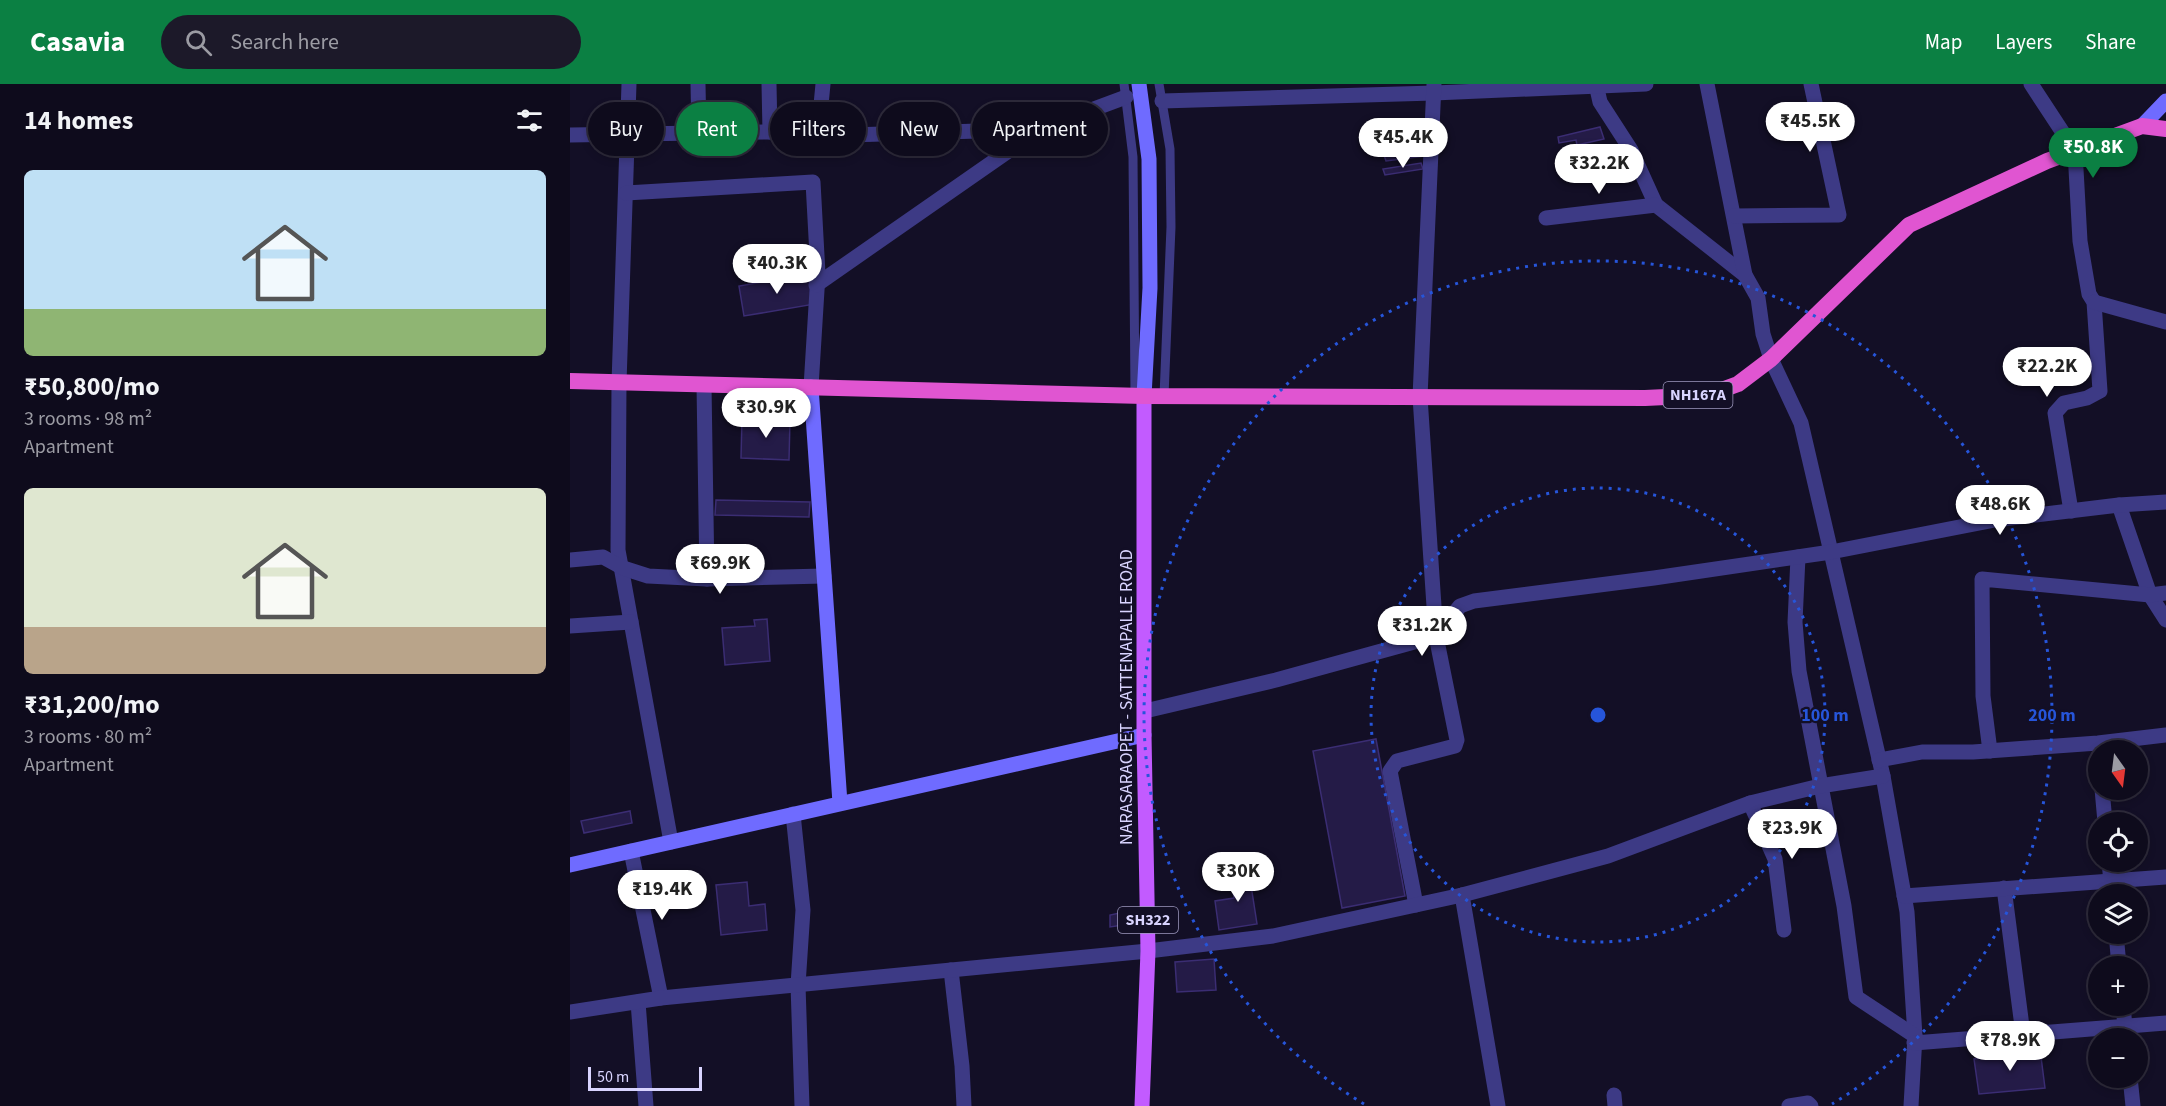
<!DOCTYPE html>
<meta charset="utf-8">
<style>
body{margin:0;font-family:"Source Sans 3",sans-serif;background:#1c1929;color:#f1f3f6;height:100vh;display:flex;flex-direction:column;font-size:22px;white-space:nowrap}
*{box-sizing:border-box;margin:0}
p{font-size:20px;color:#9b9ba3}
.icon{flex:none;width:33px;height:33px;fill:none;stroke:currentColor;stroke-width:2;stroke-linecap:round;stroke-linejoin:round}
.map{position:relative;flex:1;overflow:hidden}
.sheet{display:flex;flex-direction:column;background:#0e0b1c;width:570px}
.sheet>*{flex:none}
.top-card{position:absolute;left:18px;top:18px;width:570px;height:54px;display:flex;gap:12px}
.needle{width:39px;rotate:166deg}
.tools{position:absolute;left:1518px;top:656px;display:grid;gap:12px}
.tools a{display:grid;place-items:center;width:60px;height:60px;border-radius:50%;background:#0e0b1c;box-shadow:0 3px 9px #0003,0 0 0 2px #2e2b3b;font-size:30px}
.scale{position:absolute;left:18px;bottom:15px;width:114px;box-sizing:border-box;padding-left:6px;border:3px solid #d9d4ff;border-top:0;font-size:16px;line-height:21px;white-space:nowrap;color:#d9d4ff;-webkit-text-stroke:4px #130f26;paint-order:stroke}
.price{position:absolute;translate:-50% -51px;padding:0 14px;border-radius:21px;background:#fff;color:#222;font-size:20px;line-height:39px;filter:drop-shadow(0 2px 3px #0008)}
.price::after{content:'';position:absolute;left:50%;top:36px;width:18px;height:14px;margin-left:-9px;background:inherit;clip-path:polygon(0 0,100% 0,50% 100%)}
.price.selected{background:#0b8043;color:#fff}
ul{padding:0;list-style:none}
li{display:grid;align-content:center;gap:12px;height:318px;padding:0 24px}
li span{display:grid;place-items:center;height:186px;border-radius:9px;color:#555}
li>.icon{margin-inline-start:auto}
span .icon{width:108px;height:108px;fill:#fffc;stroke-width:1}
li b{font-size:26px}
h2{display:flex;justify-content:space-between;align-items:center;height:72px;padding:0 24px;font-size:26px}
.tag{padding:0 21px;border-radius:27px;background:#0e0b1c;box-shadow:0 3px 9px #0003,0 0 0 2px #2e2b3b;font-size:21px;line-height:54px}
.tag.selected{background:#0b8043;color:#fff}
header{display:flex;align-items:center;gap:36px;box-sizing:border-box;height:84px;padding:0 30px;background:#0b8043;color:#fff}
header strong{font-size:28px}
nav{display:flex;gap:33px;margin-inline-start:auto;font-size:21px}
.search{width:420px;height:54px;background:#1c1929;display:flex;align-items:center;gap:15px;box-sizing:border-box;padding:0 21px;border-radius:33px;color:#9b9ba3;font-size:22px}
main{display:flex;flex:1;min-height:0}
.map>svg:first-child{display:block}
.building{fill:#241b47;stroke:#3b2d73;stroke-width:1.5}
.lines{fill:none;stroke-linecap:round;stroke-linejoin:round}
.service{stroke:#3d3a85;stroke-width:9}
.minor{stroke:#3d3a85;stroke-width:15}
.secondary{stroke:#6f6bff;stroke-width:15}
.primary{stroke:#c25bff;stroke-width:15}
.trunk{stroke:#e055d1;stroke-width:16}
.ring{fill:none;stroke:#2655da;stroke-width:3;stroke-dasharray:3 6}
.labels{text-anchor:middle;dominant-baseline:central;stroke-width:4.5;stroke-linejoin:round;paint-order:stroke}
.shield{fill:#130f26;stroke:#9e99be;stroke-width:1.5}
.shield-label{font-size:16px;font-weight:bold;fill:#d9d4ff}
.street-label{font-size:18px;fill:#d9d4ff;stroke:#130f26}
.centre{fill:#2655da;stroke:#130f26;stroke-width:3}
.ring-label{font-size:18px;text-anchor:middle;font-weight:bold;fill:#2655da;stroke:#130f26;stroke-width:4.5;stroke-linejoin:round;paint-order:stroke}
</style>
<header>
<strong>Casavia</strong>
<div class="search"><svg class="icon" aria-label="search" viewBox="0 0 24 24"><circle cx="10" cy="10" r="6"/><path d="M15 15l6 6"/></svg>Search here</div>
<nav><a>Map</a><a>Layers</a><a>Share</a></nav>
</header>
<main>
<section class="sheet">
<h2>14 homes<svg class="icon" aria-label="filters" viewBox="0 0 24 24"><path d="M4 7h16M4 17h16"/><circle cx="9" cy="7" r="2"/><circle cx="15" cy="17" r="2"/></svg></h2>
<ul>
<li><span style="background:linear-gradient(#bfe0f5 75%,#8fb573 0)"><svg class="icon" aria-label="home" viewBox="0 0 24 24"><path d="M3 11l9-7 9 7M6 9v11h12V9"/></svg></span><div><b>₹50,800/mo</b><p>3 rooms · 98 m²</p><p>Apartment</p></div></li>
<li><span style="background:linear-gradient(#dfe7d0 75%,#b9a48a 0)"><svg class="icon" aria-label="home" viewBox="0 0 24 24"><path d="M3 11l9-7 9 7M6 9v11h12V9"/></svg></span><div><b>₹31,200/mo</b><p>3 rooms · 80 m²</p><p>Apartment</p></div></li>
</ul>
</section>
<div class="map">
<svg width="1596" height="1022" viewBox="0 0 1596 1022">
<rect width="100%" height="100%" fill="#130f26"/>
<!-- building -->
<g class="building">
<polygon points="847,41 848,48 810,53 809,48"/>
<polygon points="1030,43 1034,55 1007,61 1006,56 989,59 988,53"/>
<polygon points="850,54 852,61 814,66 812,60"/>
<polygon points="853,65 854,72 816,77 814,71"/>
<polygon points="851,79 853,85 815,91 813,85"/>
<polygon points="240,190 245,220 174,232 169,202"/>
<polygon points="172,334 220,336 219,376 171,374"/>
<polygon points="146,416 240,418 239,433 145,431"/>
<polygon points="197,535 200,577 155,581 152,544 185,542 184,536"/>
<polygon points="806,655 835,812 772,824 743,667"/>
<polygon points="60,727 62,739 14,749 11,737"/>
<polygon points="678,782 687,840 649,846 645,817 664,814 660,785"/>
<polygon points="177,798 179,822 195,820 197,846 151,851 146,801"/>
<polygon points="564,826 566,839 540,843 540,831"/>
<polygon points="644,875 646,906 607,908 605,878"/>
<polygon points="1470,965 1475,1004 1409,1010 1404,975"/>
</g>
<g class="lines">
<!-- service -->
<g class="service">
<polyline points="554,0 563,73 565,311"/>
<polyline points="589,0 600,65 601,143 594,312"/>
</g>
<!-- minor -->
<g class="minor">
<polyline points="59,0 49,299 48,466 101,758"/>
<polyline points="128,0 129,49"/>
<polyline points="199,0 200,48"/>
<polyline points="253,0 248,52 470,45 556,13"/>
<polyline points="1026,0 1030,18 1061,66 1086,121 1175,191 1188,214 1193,250 1201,275 1231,339 1313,692 1337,828 1345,952 1341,1022"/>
<polyline points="1137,0 1175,191"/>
<polyline points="1461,0 1505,67 1510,157 1519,210 1524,218 1530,307 1517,314 1494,319 1485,329 1501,427"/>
<polyline points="592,17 864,9 1076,0"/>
<polyline points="0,51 200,48 248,52"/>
<polyline points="56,109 243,98 248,190 241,303"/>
<polyline points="1164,132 1269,131 1241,0"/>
<polyline points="976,134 1086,121"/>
<polyline points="246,201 470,45"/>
<polyline points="1524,218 1596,238"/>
<polyline points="134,301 137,495"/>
<polyline points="1549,421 1580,511 1596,536"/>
<polyline points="1228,473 1225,538 1229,587 1274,822 1286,913 1345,952"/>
<polyline points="0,476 33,473 53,484 78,492 137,495 254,492"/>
<polyline points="0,542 61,538"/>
<polyline points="575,627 706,596 866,552 850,313 864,0"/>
<polyline points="1420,667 1413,612 1412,495 1580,511 1596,509"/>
<polyline points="1309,676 1352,668 1403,668 1528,659 1596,651"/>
<polyline points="1532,705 1535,738"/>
<polyline points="1180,719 1205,775 1214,846"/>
<polyline points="223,730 233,826 228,901 232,1022"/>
<polyline points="61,767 91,914"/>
<polyline points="1539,777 1542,810"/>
<polyline points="1434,804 1453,950"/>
<polyline points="892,811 928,1022"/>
<polyline points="1334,812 1596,793"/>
<polyline points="846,821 820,687 827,677 885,662 887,656 866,552 890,522 904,517 1084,494 1261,468 1425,436 1549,421 1596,418"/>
<polyline points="1546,849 1549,882"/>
<polyline points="381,886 392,982 394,1022"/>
<polyline points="68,918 76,1022"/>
<polyline points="1553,921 1556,954"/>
<polyline points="0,928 91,914 578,867 703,852 892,811 1038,772 1180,719 1250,702 1313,692"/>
<polyline points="1344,959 1596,939"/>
<polyline points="1560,993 1563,1022"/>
<polyline points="1044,1011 1045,1022"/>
<polyline points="1219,1022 1238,1019 1241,1022"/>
</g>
<!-- secondary -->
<g class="secondary">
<polyline points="569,0 579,75 580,204 574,312"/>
<polyline points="1572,42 1596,17"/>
<polyline points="241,303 270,719"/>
<polyline points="0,781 574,651"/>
</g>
<!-- primary -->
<polyline class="primary" points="572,1022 578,867 574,651 574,312"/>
<!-- trunk -->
<polyline class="trunk" points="0,297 574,312 1075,314 1138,311 1168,300 1201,275 1339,141 1477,77 1572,42 1596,45"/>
</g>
<!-- distance rings -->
<g class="ring">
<circle cx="1028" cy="631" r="227"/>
<path d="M794 1020A454 454 0 1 1 1262 1020"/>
</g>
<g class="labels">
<!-- shield labels -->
<g class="shield">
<rect x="1093.5" y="298" width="69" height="26" rx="4.5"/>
<rect x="548" y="823" width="60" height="26" rx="4.5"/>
</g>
<g class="shield-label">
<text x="1128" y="311">NH167A</text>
<text x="578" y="836">SH322</text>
</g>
<!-- street labels -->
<g class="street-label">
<text transform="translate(556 613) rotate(-90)">NARASARAOPET - SATTENAPALLE ROAD</text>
</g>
</g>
<circle cx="1028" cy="631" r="9" class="centre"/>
<g class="ring-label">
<text x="1255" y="637">100 m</text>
<text x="1482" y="637">200 m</text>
</g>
</svg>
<div class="tools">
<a><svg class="needle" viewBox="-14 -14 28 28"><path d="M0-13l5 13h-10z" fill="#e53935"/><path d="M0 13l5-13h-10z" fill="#9b9ba3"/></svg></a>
<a><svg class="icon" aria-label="locate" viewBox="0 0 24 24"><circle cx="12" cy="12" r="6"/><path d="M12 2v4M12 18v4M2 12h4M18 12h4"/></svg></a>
<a><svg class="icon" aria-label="layers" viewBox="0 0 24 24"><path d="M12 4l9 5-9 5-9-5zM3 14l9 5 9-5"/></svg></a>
<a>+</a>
<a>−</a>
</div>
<div class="scale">50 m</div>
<b class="price" style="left:1240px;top:69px">₹45.5K</b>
<b class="price" style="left:833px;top:85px">₹45.4K</b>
<b class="price selected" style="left:1523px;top:95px">₹50.8K</b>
<b class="price" style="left:1029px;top:111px">₹32.2K</b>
<b class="price" style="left:207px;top:211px">₹40.3K</b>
<b class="price" style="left:1477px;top:314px">₹22.2K</b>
<b class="price" style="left:196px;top:355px">₹30.9K</b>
<b class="price" style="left:1430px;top:452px">₹48.6K</b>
<b class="price" style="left:150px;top:511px">₹69.9K</b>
<b class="price" style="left:852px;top:573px">₹31.2K</b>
<b class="price" style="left:1222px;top:776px">₹23.9K</b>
<b class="price" style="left:668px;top:819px">₹30K</b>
<b class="price" style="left:92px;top:837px">₹19.4K</b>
<b class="price" style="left:1440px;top:988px">₹78.9K</b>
<div class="top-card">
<a class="tag">Buy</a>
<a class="tag selected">Rent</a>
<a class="tag">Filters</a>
<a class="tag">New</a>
<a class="tag">Apartment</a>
</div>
</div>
</main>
